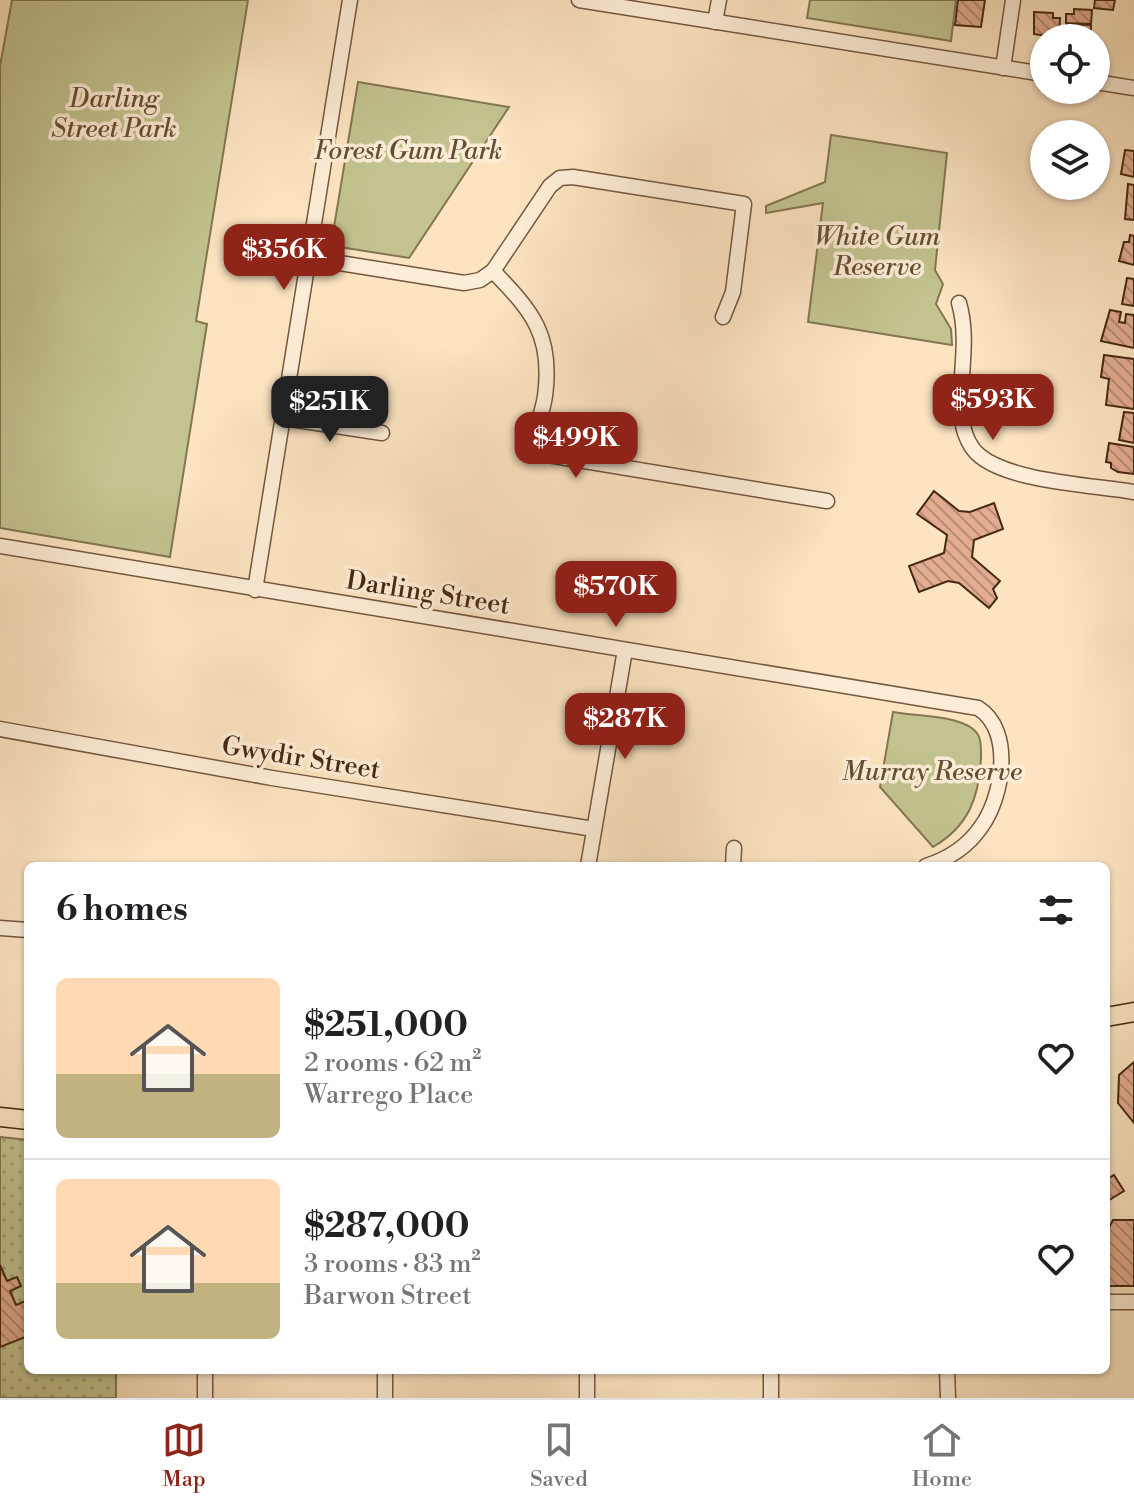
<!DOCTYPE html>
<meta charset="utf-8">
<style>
body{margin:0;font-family:"Libre Bodoni",serif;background:#f2f2f2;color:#202124;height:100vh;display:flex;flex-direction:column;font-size:30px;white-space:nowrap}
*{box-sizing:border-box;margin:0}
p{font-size:26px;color:#757577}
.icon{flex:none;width:44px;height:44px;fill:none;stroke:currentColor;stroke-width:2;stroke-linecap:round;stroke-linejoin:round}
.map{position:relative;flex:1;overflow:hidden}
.side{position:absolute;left:24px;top:862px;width:1086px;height:512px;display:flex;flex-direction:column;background:#fff;border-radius:12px;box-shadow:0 2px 6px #0004}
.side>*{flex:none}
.tools{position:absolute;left:1030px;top:24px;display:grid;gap:16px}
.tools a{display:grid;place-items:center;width:80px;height:80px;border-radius:50%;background:#fff;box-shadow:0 2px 6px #0004;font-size:40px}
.price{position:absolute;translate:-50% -68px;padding:0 18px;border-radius:16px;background:#8f2418;color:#fff;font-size:26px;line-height:52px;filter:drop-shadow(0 2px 4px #0008)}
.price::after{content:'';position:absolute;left:50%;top:48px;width:24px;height:18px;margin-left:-12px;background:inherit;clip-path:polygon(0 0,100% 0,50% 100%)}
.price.current{background:#222;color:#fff}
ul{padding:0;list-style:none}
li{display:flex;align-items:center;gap:24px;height:200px;padding:0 32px}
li+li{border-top:2px solid #e0e0e0}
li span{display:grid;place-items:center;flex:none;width:224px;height:160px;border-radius:12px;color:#555}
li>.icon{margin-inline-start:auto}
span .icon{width:96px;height:96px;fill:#fffc;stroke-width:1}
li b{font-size:34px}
h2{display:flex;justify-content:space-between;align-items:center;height:96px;padding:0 32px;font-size:34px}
.menu{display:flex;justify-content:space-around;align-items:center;height:112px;border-top:2px solid #e0e0e0;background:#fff;font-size:22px;color:#757577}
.menu a{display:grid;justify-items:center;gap:4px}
.menu .current{color:#8f2418}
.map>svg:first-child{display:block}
.grass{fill:url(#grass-dots);stroke:#847651;stroke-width:2}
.park{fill:#c2c390;stroke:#847651;stroke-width:2}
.building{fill:url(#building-back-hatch);stroke:#462812;stroke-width:2}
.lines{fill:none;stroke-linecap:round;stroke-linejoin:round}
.minor-casing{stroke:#74573e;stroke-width:17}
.major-casing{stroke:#462812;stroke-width:21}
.minor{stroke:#fdedd7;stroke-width:14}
.major{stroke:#fce4c1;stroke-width:18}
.labels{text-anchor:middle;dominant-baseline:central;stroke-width:7;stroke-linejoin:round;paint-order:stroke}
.park-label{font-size:26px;font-style:italic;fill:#654f32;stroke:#fdedd7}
.street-label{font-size:26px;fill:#462812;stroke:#fdedd7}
</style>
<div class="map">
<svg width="1134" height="1398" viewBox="0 0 1134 1398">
<defs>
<pattern id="grass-dots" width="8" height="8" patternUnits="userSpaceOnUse" patternTransform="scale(2)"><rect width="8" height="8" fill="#c2c390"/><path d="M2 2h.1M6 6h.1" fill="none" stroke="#9f9e74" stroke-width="1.8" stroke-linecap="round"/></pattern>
<pattern id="building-back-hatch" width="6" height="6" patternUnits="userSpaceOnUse" patternTransform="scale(2)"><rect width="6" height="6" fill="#e2ac90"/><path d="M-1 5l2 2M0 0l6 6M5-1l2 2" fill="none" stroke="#b98c74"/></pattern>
</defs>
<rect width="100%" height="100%" fill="#fce4c1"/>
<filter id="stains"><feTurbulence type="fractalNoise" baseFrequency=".0025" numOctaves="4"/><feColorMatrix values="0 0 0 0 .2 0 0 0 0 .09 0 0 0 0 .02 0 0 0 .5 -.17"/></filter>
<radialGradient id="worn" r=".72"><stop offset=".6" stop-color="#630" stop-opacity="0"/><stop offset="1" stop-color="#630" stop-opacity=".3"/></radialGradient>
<!-- grass -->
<polygon class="grass" points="0,1137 28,1140 28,1370 116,1370 116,1398 0,1398"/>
<!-- park -->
<g class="park">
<polygon points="12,0 248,0 196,321 207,324 170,557 0,528 0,66"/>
<polygon points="810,0 956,0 951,41 807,18"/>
<polygon points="358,82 509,107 409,258 340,247 333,233"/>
<polygon points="831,135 947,153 935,270 943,284 936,304 951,329 952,345 808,322 823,203 766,213 766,206 825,182"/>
<path d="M893 712C915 716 955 715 973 729 982 736 981 747 981 758 979 797 969 826 933 847L880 787Z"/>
</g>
<!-- building -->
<g class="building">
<polygon points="958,0 985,0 981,27 955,25"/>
<polygon points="1095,0 1115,0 1113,10 1094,8"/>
<polygon points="1074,9 1092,10 1091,24 1066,23 1066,14 1074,14"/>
<polygon points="1034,12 1053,13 1053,18 1060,18 1059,38 1034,34"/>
<polygon points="1066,24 1091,25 1091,38 1065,38"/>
<polygon points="1125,150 1134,151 1134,177 1121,174"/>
<polygon points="1128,184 1134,185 1134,220 1125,219"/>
<polygon points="1130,235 1134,236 1134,265 1119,261 1124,242 1129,242"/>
<polygon points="1127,278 1134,279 1134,306 1122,304"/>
<polygon points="1110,310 1121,312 1119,322 1125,323 1126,314 1134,315 1134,348 1101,341"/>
<polygon points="1104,355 1134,359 1134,409 1106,405 1109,379 1101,377"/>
<polygon points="1124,412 1134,413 1134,443 1119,440"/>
<polygon points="1109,443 1134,447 1134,474 1118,472 1111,468 1111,463 1106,462"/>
<polygon points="934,491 959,511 970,512 994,503 1003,529 974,540 972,557 1000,581 993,589 997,598 989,608 959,583 948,581 919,592 909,566 944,553 947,535 917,514"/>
<polygon points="1134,1062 1134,1123 1118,1103 1119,1075"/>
<polygon points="1114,1175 1124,1191 1106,1202 1106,1180"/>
<polygon points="1113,1220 1134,1220 1134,1286 1106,1286 1106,1233"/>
<polygon points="0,1265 7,1281 17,1277 21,1286 10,1291 16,1305 28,1300 28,1336 0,1347"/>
</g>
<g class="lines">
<!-- minor casing -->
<g class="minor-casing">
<g id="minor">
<polyline points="579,0 1044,74"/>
<polyline points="715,22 719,0"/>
<polyline points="1003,68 1013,0"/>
<polyline points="1096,82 1134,88"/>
<polyline points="309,258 464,283 480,280 493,271 550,186 560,178 573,177 744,204 733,292 723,317"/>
<path d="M493 271C533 312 553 336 545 396 543 411 536 425 536 439L548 455 827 501"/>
<path d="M959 303C969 338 960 371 961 407 961 424 966 445 980 456 1012 482 1093 485 1134 492"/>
<polyline points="284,418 382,433"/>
<path d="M0 546 978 708C1014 730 1003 797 981 827 968 846 948 859 926 866"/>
<polyline points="255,590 350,0"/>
<polyline points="0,729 272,778 594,829"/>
<polyline points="588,866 625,650"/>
<polyline points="733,866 734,848"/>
<polyline points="0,928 28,930"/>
<polyline points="1106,1302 1134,1302"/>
<polyline points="205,1370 205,1398"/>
<polyline points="385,1370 385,1398"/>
<polyline points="587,1370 587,1398"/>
<polyline points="771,1370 771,1398"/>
<polyline points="947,1370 948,1398"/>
</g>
</g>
<!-- major casing -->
<g class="major-casing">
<g id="major">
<polyline points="1106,1017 1134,1012"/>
<polyline points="0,1117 28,1120"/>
</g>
</g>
<!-- minor -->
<use href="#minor" class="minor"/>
<!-- major -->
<use href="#major" class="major"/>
</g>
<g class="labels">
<!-- park labels -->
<g class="park-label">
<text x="114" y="99">Darling<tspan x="114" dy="30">Street Park</tspan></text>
<text x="408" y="151">Forest Gum Park</text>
<text x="877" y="237">White Gum<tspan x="877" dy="30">Reserve</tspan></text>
<text x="932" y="772">Murray Reserve</text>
</g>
<!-- street labels -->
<g class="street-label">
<text transform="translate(428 593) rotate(9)">Darling Street</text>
<text transform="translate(301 758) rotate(9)">Gwydir Street</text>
</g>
</g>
<rect width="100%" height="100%" filter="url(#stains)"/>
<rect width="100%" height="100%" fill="url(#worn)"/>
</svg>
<div class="tools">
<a><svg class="icon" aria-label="locate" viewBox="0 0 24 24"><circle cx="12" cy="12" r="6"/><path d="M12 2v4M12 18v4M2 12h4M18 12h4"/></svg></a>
<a><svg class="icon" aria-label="layers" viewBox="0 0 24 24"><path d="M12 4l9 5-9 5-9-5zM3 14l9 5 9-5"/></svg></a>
</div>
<b class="price" style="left:284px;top:292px">$356K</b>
<b class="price" style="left:993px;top:442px">$593K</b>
<b class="price current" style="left:330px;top:444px">$251K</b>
<b class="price" style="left:576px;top:480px">$499K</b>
<b class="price" style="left:616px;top:629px">$570K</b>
<b class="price" style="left:625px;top:761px">$287K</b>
<section class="side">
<h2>6 homes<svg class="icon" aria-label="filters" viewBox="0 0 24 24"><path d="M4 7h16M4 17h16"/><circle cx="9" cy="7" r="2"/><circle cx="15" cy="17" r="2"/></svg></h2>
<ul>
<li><span style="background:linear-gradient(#ffd9b3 60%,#c2b280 0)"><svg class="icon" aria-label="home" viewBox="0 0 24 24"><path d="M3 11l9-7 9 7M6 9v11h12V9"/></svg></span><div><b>$251,000</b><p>2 rooms · 62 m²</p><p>Warrego Place</p></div><svg class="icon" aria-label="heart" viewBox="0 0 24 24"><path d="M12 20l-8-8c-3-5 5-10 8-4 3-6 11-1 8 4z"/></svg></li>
<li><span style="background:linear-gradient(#ffd9b3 65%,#c2b280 0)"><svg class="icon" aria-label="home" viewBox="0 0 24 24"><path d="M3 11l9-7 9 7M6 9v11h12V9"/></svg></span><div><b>$287,000</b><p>3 rooms · 83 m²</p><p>Barwon Street</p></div><svg class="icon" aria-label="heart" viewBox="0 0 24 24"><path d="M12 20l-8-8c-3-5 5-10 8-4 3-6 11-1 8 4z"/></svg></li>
</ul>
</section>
</div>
<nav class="menu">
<a class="current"><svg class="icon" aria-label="map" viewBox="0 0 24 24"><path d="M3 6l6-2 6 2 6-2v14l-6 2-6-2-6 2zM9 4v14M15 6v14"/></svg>Map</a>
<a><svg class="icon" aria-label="saved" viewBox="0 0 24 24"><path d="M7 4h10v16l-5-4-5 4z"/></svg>Saved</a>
<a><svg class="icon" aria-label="home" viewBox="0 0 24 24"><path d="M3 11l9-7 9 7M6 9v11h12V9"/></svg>Home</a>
</nav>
